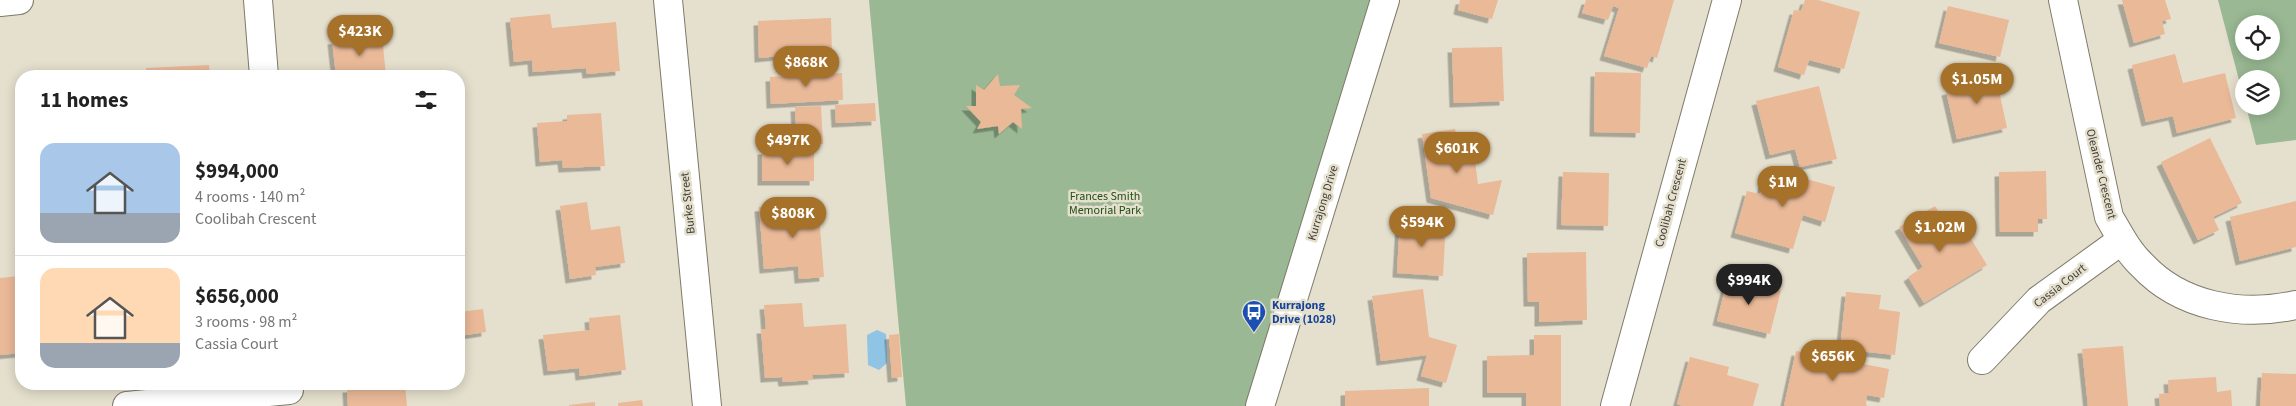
<!DOCTYPE html>
<meta charset="utf-8">
<style>
body{margin:0;font-family:"Source Sans 3",sans-serif;background:#f2f2f2;color:#222;height:100vh;display:flex;flex-direction:column;font-size:19px;white-space:nowrap}
*{box-sizing:border-box;margin:0}
p{font-size:16px;color:#767676}
.icon{flex:none;width:28px;height:28px;fill:none;stroke:currentColor;stroke-width:2;stroke-linecap:round;stroke-linejoin:round}
.map{position:relative;flex:1;overflow:hidden}
.side{position:absolute;left:15px;top:70px;width:450px;height:320px;display:flex;flex-direction:column;background:#fff;border-radius:20px;box-shadow:0 2px 12px #0003}
.side>*{flex:none}
.controls{position:absolute;left:2235px;top:15px;display:grid;gap:10px}
.controls a{display:grid;place-items:center;width:45px;height:45px;border-radius:50%;background:#fff;box-shadow:0 2px 12px #0003;font-size:25px}
.price{position:absolute;translate:-50% -42px;padding:0 11px;border-radius:18px;background:#a6722a;color:#fff;font-size:16px;line-height:32px;filter:drop-shadow(0 1px 2px #0008)}
.price::after{content:'';position:absolute;left:50%;top:30px;width:15px;height:11px;margin-left:-8px;background:inherit;clip-path:polygon(0 0,100% 0,50% 100%)}
.price.active{background:#222;color:#fff}
ul{padding:0;list-style:none}
li{display:flex;align-items:center;gap:15px;height:125px;padding:0 25px}
li+li{border-top:1px solid #e0e0e0}
li span{display:grid;place-items:center;flex:none;width:140px;height:100px;border-radius:15px;color:#555}
li>.icon{margin-inline-start:auto}
span .icon{width:60px;height:60px;fill:#fffc;stroke-width:1}
li b{font-size:21px}
h2{display:flex;justify-content:space-between;align-items:center;height:60px;padding:0 25px;font-size:21px}
.map>svg:first-child{display:block}
.green{fill:#99b893;fill-rule:evenodd}
.water{fill:#8fc4e4}
.building{fill:#e9b998;filter:url(#shadow)}
.lines{fill:none;stroke-linecap:round;stroke-linejoin:round}
.minor-casing{stroke:#7f7a6a;stroke-width:30}
.minor{stroke:#fff;stroke-width:28}
.labels{text-anchor:middle;dominant-baseline:central;stroke-width:5;stroke-linejoin:round;paint-order:stroke}
.street-label{font-size:12px;fill:#3e3c35;stroke:#e5dfcd}
.park-label{font-size:12px;fill:#204f15;stroke:#e5dfcd}
.transit-label{font-size:12px;font-weight:bold;fill:#164399;stroke:#e5dfcd;text-anchor:start}
</style>
<div class="map">
<svg width="2296" height="406" viewBox="0 0 2296 406">
<defs>
<filter id="shadow"><feDropShadow dx="-4.5" dy="4.5" stdDeviation="0" flood-color="#0004"/></filter>
</defs>
<rect width="100%" height="100%" fill="#e5dfcd"/>
<!-- green -->
<g class="green">
<polygon points="869,0 1385,0 1260,406 906,406"/>
<path d="M2218 0H2296V140L2256 145 2246 106H2271V79H2244V99ZM2244 24H2271V51H2244Z"/>
</g>
<!-- water -->
<polygon class="water" points="877,330 886,334 887,363 879,370 868,365 867,335"/>
<!-- building -->
<g class="building">
<polygon points="1460,0 1498,0 1492,19 1458,10"/>
<polygon points="1586,0 1674,0 1657,58 1651,56 1647,68 1604,56 1619,8 1613,6 1608,20 1582,13"/>
<polygon points="1805,0 1818,0 1860,12 1844,69 1809,60 1804,75 1778,67 1794,10 1801,11"/>
<polygon points="2122,0 2165,0 2171,19 2162,21 2165,34 2134,43"/>
<polygon points="1948,6 2009,20 2000,57 1939,43"/>
<polygon points="550,14 552,28 616,22 620,71 587,74 586,68 533,72 532,60 514,62 510,18"/>
<polygon points="831,18 832,54 815,55 815,59 780,60 780,56 759,58 758,21"/>
<polygon points="382,35 386,76 336,76 332,40"/>
<polygon points="1502,47 1504,101 1454,103 1452,48"/>
<polygon points="2175,54 2183,83 2225,73 2236,118 2177,133 2173,116 2146,122 2132,65"/>
<polygon points="209,65 210,76 146,76 146,68"/>
<polygon points="1994,67 2007,128 1957,139 1946,91 1968,86 1966,73"/>
<polygon points="109,72 110,76 88,76 88,75"/>
<polygon points="1595,72 1641,73 1640,133 1594,132"/>
<polygon points="842,73 843,100 771,104 770,77"/>
<polygon points="998,74 1000,86 1020,85 1014,95 1032,108 1021,109 1022,129 1013,122 999,134 998,126 977,129 981,122 966,106 976,106 976,85 984,90"/>
<polygon points="1819,86 1837,159 1800,167 1795,149 1770,155 1756,101"/>
<polygon points="875,103 876,121 836,123 835,105"/>
<polygon points="821,106 823,144 797,145 795,107"/>
<polygon points="601,113 605,166 563,168 562,160 540,162 537,123 567,121 567,115"/>
<polygon points="1455,129 1458,147 1473,145 1478,184 1502,180 1493,215 1431,198 1422,134"/>
<polygon points="2210,138 2242,203 2213,217 2219,230 2198,240 2161,162"/>
<rect x="762" y="150" width="52" height="31"/>
<polygon points="1767,168 1835,187 1825,222 1803,215 1793,249 1735,233 1747,191 1760,194"/>
<polygon points="2046,171 2047,219 2038,219 2038,232 2000,232 1999,172"/>
<polygon points="1563,172 1609,173 1608,226 1561,225"/>
<polygon points="2296,201 2296,247 2240,261 2230,217"/>
<polygon points="587,202 591,230 620,226 625,263 595,267 596,275 570,279 560,206"/>
<polygon points="818,203 824,277 799,279 798,266 764,269 759,207"/>
<polygon points="1935,206 1946,223 1957,216 1987,265 1924,303 1908,277 1923,267 1899,227"/>
<polygon points="1400,220 1446,222 1443,276 1397,273"/>
<polygon points="1586,252 1587,320 1539,322 1539,302 1528,302 1527,253"/>
<polygon points="20,276 21,353 0,355 0,278"/>
<polygon points="1728,277 1781,290 1770,334 1717,321"/>
<polygon points="1423,289 1429,337 1457,345 1446,383 1421,376 1427,355 1381,361 1372,296"/>
<polygon points="1846,292 1881,295 1879,309 1900,312 1895,355 1840,349"/>
<polygon points="802,303 804,327 846,324 849,373 812,375 813,380 783,382 782,377 765,378 761,329 766,329 764,305"/>
<polygon points="483,309 486,332 459,336 459,312"/>
<polygon points="620,315 626,370 580,376 579,368 548,371 543,335 590,330 589,318"/>
<polygon points="899,334 902,377 892,378 889,335"/>
<polygon points="1534,335 1561,335 1561,406 1526,406 1526,393 1487,393 1487,356 1534,355"/>
<polygon points="2123,346 2128,406 2088,406 2082,349"/>
<polygon points="1796,351 1889,369 1884,398 1867,395 1866,404 1867,406 1784,406"/>
<polygon points="1690,357 1729,367 1727,375 1759,384 1753,406 1683,406 1677,404"/>
<polygon points="2262,373 2296,374 2296,406 2260,406"/>
<polygon points="2216,377 2217,392 2231,390 2232,406 2160,406 2159,394 2169,393 2168,380"/>
<polygon points="352,384 405,384 407,406 348,406 347,388 352,388"/>
<polygon points="1429,388 1429,406 1345,406 1345,391"/>
<polygon points="642,400 643,406 618,406 618,403"/>
<polygon points="595,402 595,406 569,406 569,405"/>
</g>
<g class="lines">
<!-- minor casing -->
<g class="minor-casing">
<g id="minor">
<polyline points="258,0 264,76"/>
<polyline points="668,0 707,406"/>
<path d="M2063 0 2109 217C2119 234 2128 252 2142 265 2181 307 2242 317 2296 305"/>
<polyline points="0,2 19,0"/>
<polyline points="1982,360 2039,300 2122,240"/>
<polyline points="127,406 289,390"/>
<polyline points="1260,406 1385,0"/>
<polyline points="1615,406 1727,0"/>
</g>
</g>
<!-- minor -->
<use href="#minor" class="minor"/>
</g>
<!-- icons -->
<defs>
<g id="bus-pin" transform="scale(1.25)"><path d="M0 17L-7.5 6A9.5 9.5 0 1 1 7.5 6Z" fill="#1a4fb4" stroke="#e5dfcd"/><path d="M-5-6H5V4H4V6H2V4H-2V6H-4V4H-5ZM-3.5-4V0h7V-4ZM-3.5 1.2v1.5H-2V1.2ZM2 1.2v1.5H3.5V1.2Z" fill="#fff"/></g>
</defs>
<g fill-rule="evenodd">
<use href="#bus-pin" x="1254" y="312"/>
</g>
<g class="labels">
<!-- street labels -->
<g class="street-label">
<text transform="translate(2101 174) rotate(76)">Oleander Crescent</text>
<text transform="translate(688 203) rotate(-96)">Burke Street</text>
<text transform="translate(1323 203) rotate(-73)">Kurrajong Drive</text>
<text transform="translate(1671 203) rotate(-75)">Coolibah Crescent</text>
<text transform="translate(2060 286) rotate(-38)">Cassia Court</text>
</g>
<!-- park labels -->
<g class="park-label">
<text x="1105" y="196">Frances Smith<tspan x="1105" dy="14">Memorial Park</tspan></text>
</g>
<!-- transit labels -->
<g class="transit-label">
<text x="1272" y="305">Kurrajong<tspan x="1272" dy="14">Drive (1028)</tspan></text>
</g>
</g>
</svg>
<div class="controls">
<a><svg class="icon" aria-label="locate" viewBox="0 0 24 24"><circle cx="12" cy="12" r="6"/><path d="M12 2v4M12 18v4M2 12h4M18 12h4"/></svg></a>
<a><svg class="icon" aria-label="layers" viewBox="0 0 24 24"><path d="M12 4l9 5-9 5-9-5zM3 14l9 5 9-5"/></svg></a>
</div>
<b class="price" style="left:360px;top:57px">$423K</b>
<b class="price" style="left:806px;top:88px">$868K</b>
<b class="price" style="left:1977px;top:105px">$1.05M</b>
<b class="price" style="left:788px;top:166px">$497K</b>
<b class="price" style="left:1457px;top:174px">$601K</b>
<b class="price" style="left:1783px;top:208px">$1M</b>
<b class="price" style="left:793px;top:239px">$808K</b>
<b class="price" style="left:1422px;top:248px">$594K</b>
<b class="price" style="left:1940px;top:253px">$1.02M</b>
<b class="price active" style="left:1749px;top:306px">$994K</b>
<b class="price" style="left:1833px;top:382px">$656K</b>
<section class="side">
<h2>11 homes<svg class="icon" aria-label="filters" viewBox="0 0 24 24"><path d="M4 7h16M4 17h16"/><circle cx="9" cy="7" r="2"/><circle cx="15" cy="17" r="2"/></svg></h2>
<ul>
<li><span style="background:linear-gradient(#a9c7e8 70%,#9aa5b1 0)"><svg class="icon" aria-label="home" viewBox="0 0 24 24"><path d="M3 11l9-7 9 7M6 9v11h12V9"/></svg></span><div><b>$994,000</b><p>4 rooms · 140 m²</p><p>Coolibah Crescent</p></div></li>
<li><span style="background:linear-gradient(#ffd9b3 75%,#9aa5b1 0)"><svg class="icon" aria-label="home" viewBox="0 0 24 24"><path d="M3 11l9-7 9 7M6 9v11h12V9"/></svg></span><div><b>$656,000</b><p>3 rooms · 98 m²</p><p>Cassia Court</p></div></li>
</ul>
</section>
</div>
